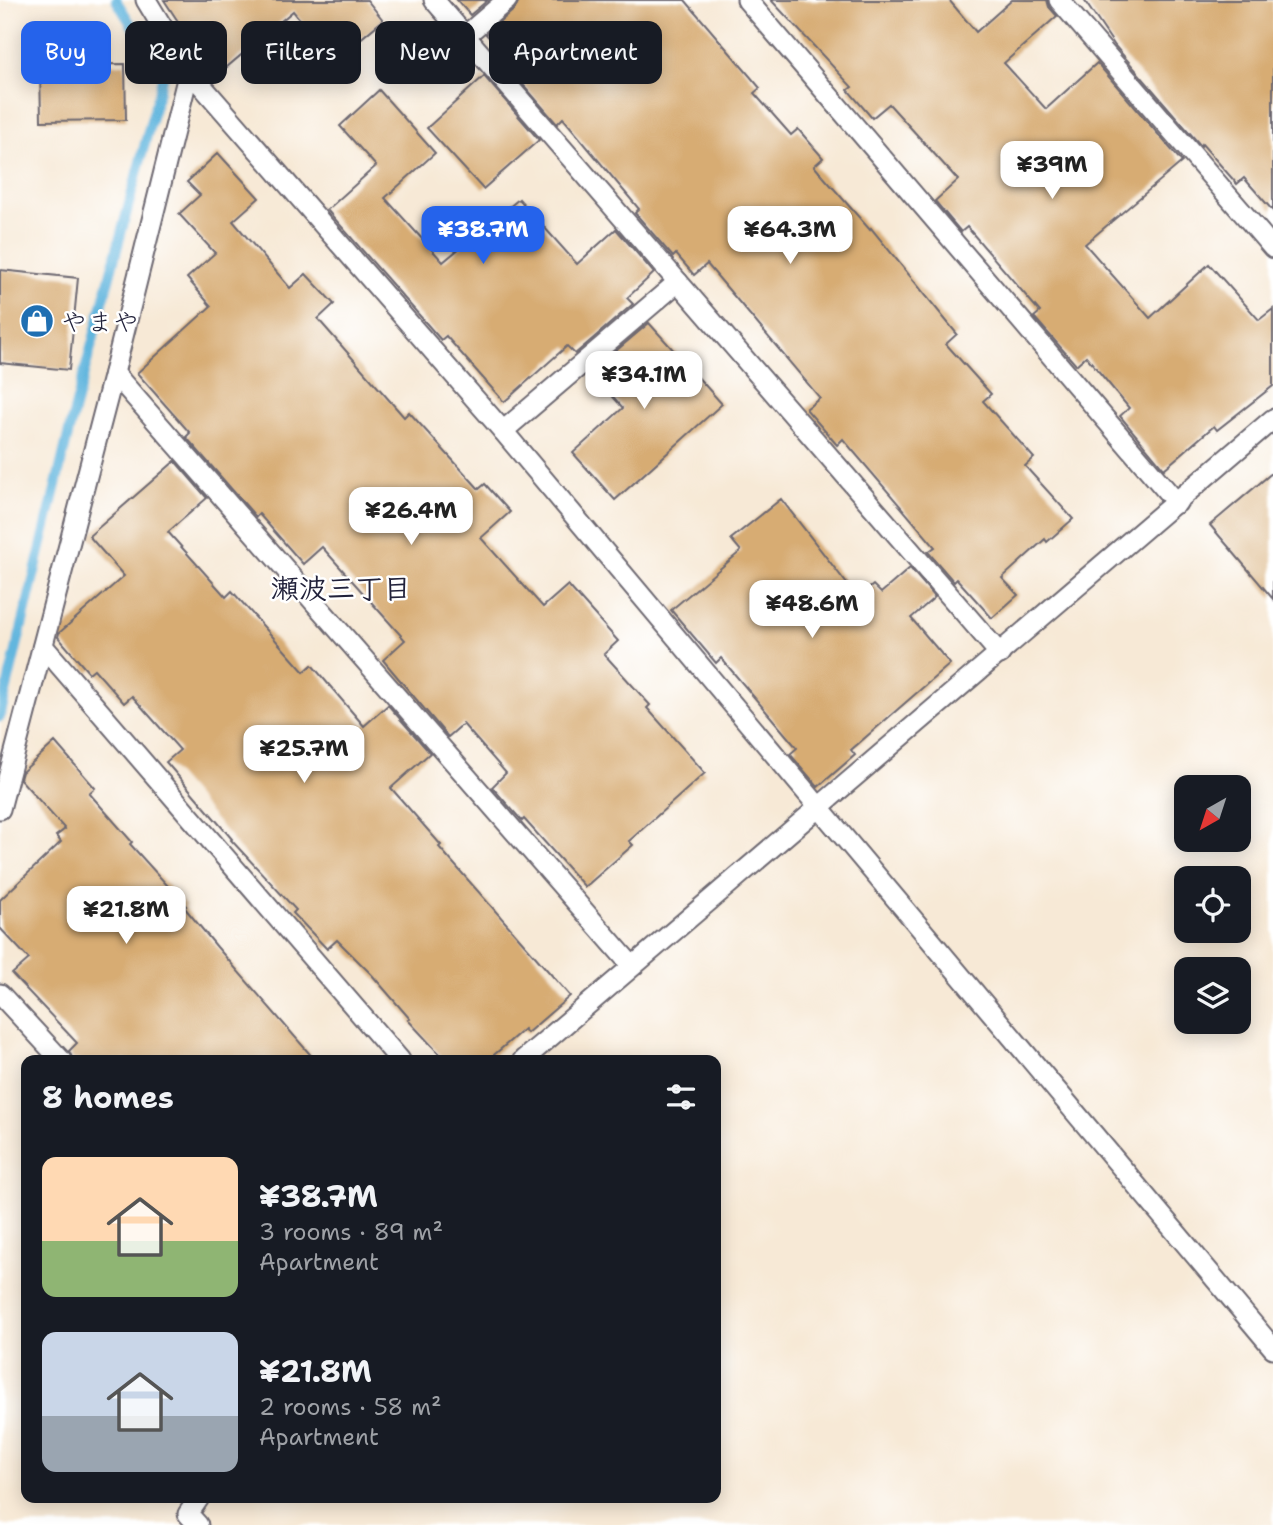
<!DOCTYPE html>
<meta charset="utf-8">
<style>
body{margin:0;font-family:"Shantell Sans","Klee One",sans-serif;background:#20242c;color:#f1f3f6;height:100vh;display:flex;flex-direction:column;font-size:26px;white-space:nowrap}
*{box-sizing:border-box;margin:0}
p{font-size:23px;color:#9ea1a6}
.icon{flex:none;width:38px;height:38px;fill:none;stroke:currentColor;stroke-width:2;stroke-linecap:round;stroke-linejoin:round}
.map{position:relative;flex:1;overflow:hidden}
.details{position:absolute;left:21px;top:1055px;width:700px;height:448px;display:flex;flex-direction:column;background:#171b24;border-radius:14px;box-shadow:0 4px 18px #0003}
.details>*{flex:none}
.banner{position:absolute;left:21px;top:21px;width:700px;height:63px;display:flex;gap:14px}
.needle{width:46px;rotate:219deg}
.controls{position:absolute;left:1174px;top:775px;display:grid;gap:14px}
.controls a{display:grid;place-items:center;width:77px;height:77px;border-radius:14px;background:#171b24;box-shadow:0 4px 18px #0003;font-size:35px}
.price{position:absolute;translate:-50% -60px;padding:0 16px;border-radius:14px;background:#fff;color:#222;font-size:23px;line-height:46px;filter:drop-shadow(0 2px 4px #0008)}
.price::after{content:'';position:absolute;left:50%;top:42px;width:21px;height:16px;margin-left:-10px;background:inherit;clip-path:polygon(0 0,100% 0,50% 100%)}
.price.on{background:#2563eb;color:#fff}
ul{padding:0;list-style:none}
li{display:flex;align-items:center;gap:21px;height:175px;padding:0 21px}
li span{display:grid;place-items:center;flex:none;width:196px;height:140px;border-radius:14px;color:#555}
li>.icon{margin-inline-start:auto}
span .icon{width:84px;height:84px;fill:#fffc;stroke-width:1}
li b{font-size:30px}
h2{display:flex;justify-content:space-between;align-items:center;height:84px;padding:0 21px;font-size:30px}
.chip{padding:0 24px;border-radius:14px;background:#171b24;box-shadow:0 4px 18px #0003;font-size:24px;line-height:63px}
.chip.on{background:#2563eb;color:#fff}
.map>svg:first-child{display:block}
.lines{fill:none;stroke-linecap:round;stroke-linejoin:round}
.stream{stroke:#62b6de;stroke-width:10}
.building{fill:#d7ac73}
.lane-casing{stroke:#6d6871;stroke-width:23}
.lane{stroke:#fff;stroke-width:19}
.labels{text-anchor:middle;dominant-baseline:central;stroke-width:5;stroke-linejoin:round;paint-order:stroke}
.poi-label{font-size:26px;fill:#22223b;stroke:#fff;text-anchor:start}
.neighbourhood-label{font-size:28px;font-weight:bold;fill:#22223b;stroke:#fff}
</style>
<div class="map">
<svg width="1273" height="1525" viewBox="0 0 1273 1525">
<rect width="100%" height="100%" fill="#fff"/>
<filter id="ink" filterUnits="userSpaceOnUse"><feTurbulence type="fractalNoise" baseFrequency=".0143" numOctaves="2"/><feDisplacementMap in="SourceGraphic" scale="14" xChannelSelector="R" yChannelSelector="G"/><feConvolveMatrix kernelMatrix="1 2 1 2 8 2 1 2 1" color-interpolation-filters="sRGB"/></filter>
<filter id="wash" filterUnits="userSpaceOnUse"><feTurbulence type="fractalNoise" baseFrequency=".00686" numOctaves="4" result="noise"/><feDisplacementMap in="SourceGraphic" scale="28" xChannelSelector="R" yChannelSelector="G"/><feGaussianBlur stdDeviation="1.57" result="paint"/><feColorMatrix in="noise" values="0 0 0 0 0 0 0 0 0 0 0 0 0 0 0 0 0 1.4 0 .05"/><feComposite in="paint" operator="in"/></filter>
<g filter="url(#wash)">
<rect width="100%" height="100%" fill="#f7e9d6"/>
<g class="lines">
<!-- stream -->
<polyline class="stream" points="0,717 70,427 163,75 116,0"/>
</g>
<g id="blocks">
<!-- building -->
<g class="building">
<polygon points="164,0 367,0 383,20 334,61 293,11 214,78 191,51 183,38 187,35"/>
<polygon points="457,0 488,0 470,15"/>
<polygon points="519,0 685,0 760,88 754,93 791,135 798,129 823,158 814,166 870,230 871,228 957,334 946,344 991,394 983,401 1034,458 1025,466 1073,519 1047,542 1045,539 1002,578 1018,595 992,618 957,579 954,582 928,552 935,547 843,439 837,445 806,409 820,398 707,264 694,275 676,254 673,257 635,213 639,209 563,118 557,124 502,60 506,57 486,34 515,9"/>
<polygon points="771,0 949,0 976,32 1012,0 1047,0 1049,7 1057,16 1004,63 1046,109 1097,63 1182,162 1085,244 1150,318 1209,264 1259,320 1273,309 1273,386 1217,430 1214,426 1164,469 1120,416 1129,408 1086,356 1076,365 1034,317 1040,312 967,227 961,232 935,201 958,180 889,104 872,118 848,90 852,87"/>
<polygon points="1084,0 1273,0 1273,211 1244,178 1237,184 1202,144 1201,146 1115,46"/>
<polygon points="125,64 126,120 41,121 40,65"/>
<polygon points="484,76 539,140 483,189 427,128"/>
<polygon points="379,90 435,153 385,198 443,262 519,199 577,264 616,229 654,273 627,298 633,304 575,354 567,346 504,402 446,336 441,340 327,210 376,166 340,126"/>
<polygon points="218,153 259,198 233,221 290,288 306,274 334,304 318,319 404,417 409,412 479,489 485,484 510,512 481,538 543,607 568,585 618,641 604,654 650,705 647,708 705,773 629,841 633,845 585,887 524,819 522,821 492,787 506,773 463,724 448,737 383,660 405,640 322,547 303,564 259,514 256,517 186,437 190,433 137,373 211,306 187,278 215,253 179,214 200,195 187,182"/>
<polygon points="0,270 78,278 69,370 0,363"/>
<polygon points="649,323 722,404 615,500 573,453 623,408 591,372"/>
<polygon points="175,461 207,498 168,532 226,597 232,591 304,672 312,665 364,726 388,705 430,753 391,788 441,845 439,847 570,996 527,1033 524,1029 488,1060 445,1060 408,1020 410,1019 372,975 337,940 327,949 293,913 296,910 231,840 232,839 166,762 180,750 132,696 124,703 94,669 89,673 58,637 59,633 124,576 89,536"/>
<polygon points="1273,472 1273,599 1210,525"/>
<polygon points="781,499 858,598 873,585 881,593 910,568 935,597 911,618 950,664 851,750 855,755 818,787 790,754 797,748 721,658 716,663 671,610 741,551 731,539"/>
<polygon points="55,742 95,788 89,793 132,842 130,844 186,906 184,907 217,947 315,1060 73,1060 69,1051 77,1043 12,974 29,959 0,928 0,900 61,842 56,836 65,829 20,779 22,772"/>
</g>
</g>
</g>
<g filter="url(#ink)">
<use href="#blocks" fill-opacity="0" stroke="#6d6871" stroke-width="2"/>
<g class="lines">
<!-- lane casing -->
<g class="lane-casing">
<g id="lane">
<polyline points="146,0 189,71 503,431 1273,1348"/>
<polyline points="434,0 1000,654"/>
<polyline points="747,0 1177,503"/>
<polyline points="1059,0 1273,248"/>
<polyline points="465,36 507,0"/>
<polyline points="114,373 632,966"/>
<polyline points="503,431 678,282"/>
<polyline points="43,646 400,1060"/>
<polyline points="0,809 114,373 189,71"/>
<polyline points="0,994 61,1060"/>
<polyline points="523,1060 1273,419"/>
<polyline points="198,1525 188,1514 199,1498"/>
</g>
</g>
<!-- lane -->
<use href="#lane" class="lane"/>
</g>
</g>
<!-- icons -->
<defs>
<g id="shop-disc" transform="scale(1.75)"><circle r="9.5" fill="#1f6fb2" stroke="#fff"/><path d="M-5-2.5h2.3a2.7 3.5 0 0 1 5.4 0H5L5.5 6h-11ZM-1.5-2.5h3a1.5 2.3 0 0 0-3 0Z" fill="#fff"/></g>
</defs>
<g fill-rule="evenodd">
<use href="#shop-disc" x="37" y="321"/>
</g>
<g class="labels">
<!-- poi labels -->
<g class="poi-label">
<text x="61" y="321">やまや</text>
</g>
<!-- neighbourhood labels -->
<g class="neighbourhood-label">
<text x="341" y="588">瀬波三丁目</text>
</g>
</g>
</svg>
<div class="controls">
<a><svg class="needle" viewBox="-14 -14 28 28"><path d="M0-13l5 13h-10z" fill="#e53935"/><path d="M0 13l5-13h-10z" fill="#9ea1a6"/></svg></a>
<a><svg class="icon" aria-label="locate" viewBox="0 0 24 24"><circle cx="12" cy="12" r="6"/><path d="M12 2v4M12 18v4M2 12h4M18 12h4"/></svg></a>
<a><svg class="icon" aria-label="layers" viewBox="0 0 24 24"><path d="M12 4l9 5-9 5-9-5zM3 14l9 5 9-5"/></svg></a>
</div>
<b class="price" style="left:1052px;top:201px">¥39M</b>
<b class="price on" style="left:483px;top:266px">¥38.7M</b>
<b class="price" style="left:790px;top:266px">¥64.3M</b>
<b class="price" style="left:644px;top:411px">¥34.1M</b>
<b class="price" style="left:411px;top:547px">¥26.4M</b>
<b class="price" style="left:812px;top:640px">¥48.6M</b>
<b class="price" style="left:304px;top:785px">¥25.7M</b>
<b class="price" style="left:126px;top:946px">¥21.8M</b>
<div class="banner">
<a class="chip on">Buy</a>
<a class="chip">Rent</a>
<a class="chip">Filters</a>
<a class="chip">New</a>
<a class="chip">Apartment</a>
</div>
<section class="details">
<h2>8 homes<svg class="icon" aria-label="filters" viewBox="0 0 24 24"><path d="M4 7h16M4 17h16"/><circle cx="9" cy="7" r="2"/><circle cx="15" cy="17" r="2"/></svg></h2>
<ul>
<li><span style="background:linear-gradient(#ffd9b3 60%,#8fb573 0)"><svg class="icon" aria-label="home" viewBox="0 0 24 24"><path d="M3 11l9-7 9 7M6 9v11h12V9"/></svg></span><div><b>¥38.7M</b><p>3 rooms · 89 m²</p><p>Apartment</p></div></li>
<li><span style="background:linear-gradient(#c9d6e8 60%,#9aa5b1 0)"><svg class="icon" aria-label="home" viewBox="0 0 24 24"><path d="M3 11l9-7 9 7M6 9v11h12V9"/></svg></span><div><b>¥21.8M</b><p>2 rooms · 58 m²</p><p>Apartment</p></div></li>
</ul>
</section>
</div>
